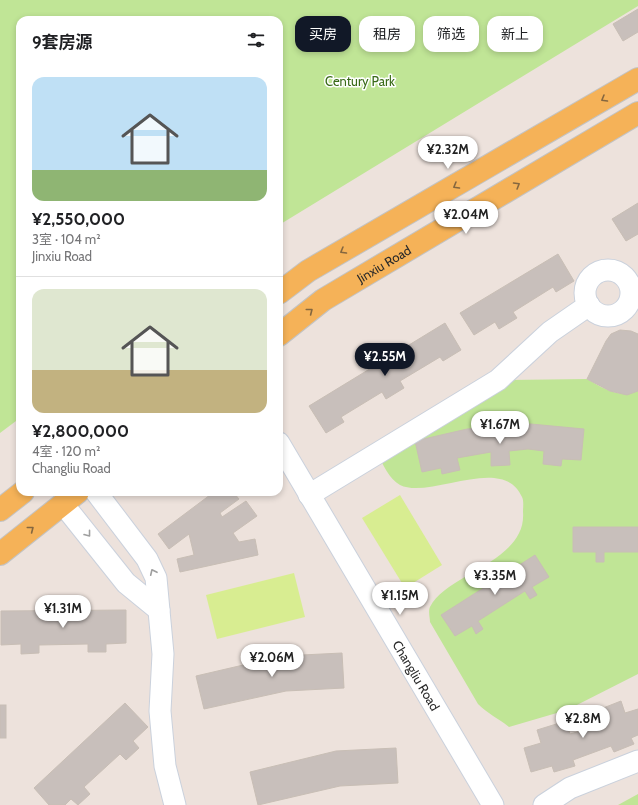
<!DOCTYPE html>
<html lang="zh">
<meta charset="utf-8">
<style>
body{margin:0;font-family:Cabin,"Noto Sans SC",sans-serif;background:#f6f6f6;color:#202124;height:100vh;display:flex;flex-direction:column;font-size:15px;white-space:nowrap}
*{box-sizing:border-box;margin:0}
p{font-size:13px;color:#757577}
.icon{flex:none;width:22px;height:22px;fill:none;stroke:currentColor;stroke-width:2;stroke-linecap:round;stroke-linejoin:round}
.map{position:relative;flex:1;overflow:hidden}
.sheet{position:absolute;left:16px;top:16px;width:267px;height:480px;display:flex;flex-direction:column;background:#fff;border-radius:12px;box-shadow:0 2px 6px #0003}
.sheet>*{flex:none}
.banner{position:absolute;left:295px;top:16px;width:283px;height:36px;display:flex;gap:8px}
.price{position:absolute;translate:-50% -34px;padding:0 9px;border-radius:14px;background:#fff;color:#222;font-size:13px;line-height:26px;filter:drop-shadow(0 1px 2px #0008)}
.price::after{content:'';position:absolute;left:50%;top:24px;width:12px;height:9px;margin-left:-6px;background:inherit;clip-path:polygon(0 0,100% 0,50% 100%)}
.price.selected{background:#111827;color:#fff}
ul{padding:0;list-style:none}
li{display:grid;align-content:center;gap:8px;height:212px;padding:0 16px}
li+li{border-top:1px solid #e0e0e0}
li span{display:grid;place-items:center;height:124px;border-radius:12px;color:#555}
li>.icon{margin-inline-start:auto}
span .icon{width:72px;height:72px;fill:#fffc;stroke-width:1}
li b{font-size:17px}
h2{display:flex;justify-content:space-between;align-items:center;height:48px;padding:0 16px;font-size:17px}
.pill{padding:0 14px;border-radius:12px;background:#fff;box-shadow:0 2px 6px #0003;font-size:14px;line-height:36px}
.pill.selected{background:#111827;color:#fff}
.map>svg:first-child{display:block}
.green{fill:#c0e596}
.pitch{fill:#d8ed91}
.building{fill:#c8bfbb;stroke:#c8beb5}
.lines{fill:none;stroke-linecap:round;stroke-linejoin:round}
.minor-casing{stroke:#cad1dc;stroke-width:23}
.major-casing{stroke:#c3c3c3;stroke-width:24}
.minor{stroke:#fff;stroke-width:21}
.major{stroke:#f5b258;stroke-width:22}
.oneway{stroke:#85673f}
.oneway2{stroke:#9f9f9f}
.labels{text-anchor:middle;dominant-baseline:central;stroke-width:3;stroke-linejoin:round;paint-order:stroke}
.park-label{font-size:13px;fill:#396a18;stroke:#fff}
.street-label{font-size:13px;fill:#2a2a2a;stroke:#fff}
</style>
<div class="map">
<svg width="638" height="805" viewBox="0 0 638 805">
<rect width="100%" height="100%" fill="#ede2dc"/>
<!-- green -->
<g class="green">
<polygon points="0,0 638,0 638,6 279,225 279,20 20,20 20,418 0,433"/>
<path d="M587 379C605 389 617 398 638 391V674L567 710 509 727C498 718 488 714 478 704L430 622C430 618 428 611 430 607 447 573 527 562 523 512 523 507 524 501 522 497 503 453 430 500 400 485 389 479 383 464 377 453L498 380Z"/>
<polygon points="638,794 638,805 618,805"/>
</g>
<!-- pitch -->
<g class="pitch">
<polygon points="400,495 442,565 405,588 362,518"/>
<polygon points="294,573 305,617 217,639 206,595"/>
</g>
<!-- building -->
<g class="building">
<polygon points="638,9 638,32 623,41 613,24"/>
<polygon points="638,203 638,234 626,241 612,219"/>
<polygon points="558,254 574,281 556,292 553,287 513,312 517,318 499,329 495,322 474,335 460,313"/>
<polygon points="445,323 461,350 443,361 440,357 400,381 404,388 386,399 382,392 341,417 344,422 326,433 309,406"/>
<polygon points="620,330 631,331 638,334 638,391 627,395 610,391 587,379 606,341 611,334"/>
<polygon points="531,424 584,429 581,460 562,459 561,466 543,464 544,451 528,449 509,451 510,465 491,466 491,452 457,458 460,470 442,474 441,468 422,472 415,441 467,429"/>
<polygon points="214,492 233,492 239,499 220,513 222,517 246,501 257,516 233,533 239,542 255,539 258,555 180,572 177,559 194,555 189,534 169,549 158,534"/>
<polygon points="573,527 638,527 638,552 604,552 604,562 596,562 596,552 573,552"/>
<polygon points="535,555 549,577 532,587 537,595 530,599 525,591 478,621 483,629 476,634 472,626 455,636 441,615"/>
<polygon points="126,610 126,643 106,644 106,652 88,652 88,644 39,645 39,653 21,654 21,644 1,645 1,611"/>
<polygon points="342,653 344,688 286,691 204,709 196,676 282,656"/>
<polygon points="621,701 625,713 638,709 638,735 631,738 634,744 614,752 611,746 573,760 575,766 554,772 552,766 531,772 524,748 541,743 537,730 566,721 570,734 581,731 598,724 593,712"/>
<polygon points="125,703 148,727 133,741 139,748 126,760 120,754 84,787 90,794 78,805 71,799 65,805 49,805 34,788"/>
<rect x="0" y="705" width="6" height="33"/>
<polygon points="396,748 398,783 340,786 258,805 250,772 336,751"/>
</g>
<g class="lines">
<!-- minor casing -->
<g class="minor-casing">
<g id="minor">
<circle cx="608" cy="293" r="23"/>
<path id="s1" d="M279 443 493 805"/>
<polyline points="96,492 147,559 156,578 163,654 160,711 165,766 175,805"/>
<polyline points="309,495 498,380 550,332 589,305"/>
<polyline points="63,504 126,583 159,610"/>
<polyline points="544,805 570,788 638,761"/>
</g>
</g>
<!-- major casing -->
<g class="major-casing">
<g id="major">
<polyline points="279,293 308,271 638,79"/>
<path id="s2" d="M279 335 323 300 638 113"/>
<polyline points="0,510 23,492"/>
<polyline points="0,554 78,492"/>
</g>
</g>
<!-- minor -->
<use href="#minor" class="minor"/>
<!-- major -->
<use href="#major" class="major"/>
</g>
<!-- one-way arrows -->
<defs><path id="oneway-chevron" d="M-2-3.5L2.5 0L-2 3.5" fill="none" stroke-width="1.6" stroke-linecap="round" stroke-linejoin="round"/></defs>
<g class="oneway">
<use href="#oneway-chevron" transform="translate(604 99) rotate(150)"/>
<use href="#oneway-chevron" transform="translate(517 185) rotate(-31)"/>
<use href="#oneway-chevron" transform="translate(456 186) rotate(150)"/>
<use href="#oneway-chevron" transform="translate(343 251) rotate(150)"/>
<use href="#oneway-chevron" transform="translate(310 311) rotate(-38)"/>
<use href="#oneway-chevron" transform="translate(31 529) rotate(-38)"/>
</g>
<g class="oneway2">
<use href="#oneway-chevron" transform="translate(88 534) rotate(52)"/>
<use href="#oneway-chevron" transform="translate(153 572) rotate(-115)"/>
</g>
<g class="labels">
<!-- park labels -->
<g class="park-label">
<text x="360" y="81">Century Park</text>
</g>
<!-- street labels -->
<g class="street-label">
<text stroke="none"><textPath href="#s2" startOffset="127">Jinxiu Road</textPath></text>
<text stroke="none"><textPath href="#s1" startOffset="270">Changliu Road</textPath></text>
</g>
</g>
</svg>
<b class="price" style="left:448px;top:170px">¥2.32M</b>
<b class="price" style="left:466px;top:235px">¥2.04M</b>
<b class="price selected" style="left:385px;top:377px">¥2.55M</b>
<b class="price" style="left:500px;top:445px">¥1.67M</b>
<b class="price" style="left:495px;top:596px">¥3.35M</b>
<b class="price" style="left:400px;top:616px">¥1.15M</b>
<b class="price" style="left:63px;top:629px">¥1.31M</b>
<b class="price" style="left:272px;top:678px">¥2.06M</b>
<b class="price" style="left:583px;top:739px">¥2.8M</b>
<div class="banner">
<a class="pill selected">买房</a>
<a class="pill">租房</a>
<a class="pill">筛选</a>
<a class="pill">新上</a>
</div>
<section class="sheet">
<h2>9套房源<svg class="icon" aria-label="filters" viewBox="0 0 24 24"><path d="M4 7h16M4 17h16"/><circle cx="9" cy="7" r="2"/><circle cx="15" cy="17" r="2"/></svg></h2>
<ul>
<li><span style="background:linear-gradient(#bfe0f5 75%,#8fb573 0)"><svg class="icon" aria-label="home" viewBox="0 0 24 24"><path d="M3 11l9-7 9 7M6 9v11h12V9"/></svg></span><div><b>¥2,550,000</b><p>3室 · 104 m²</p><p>Jinxiu Road</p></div></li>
<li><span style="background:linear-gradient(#dfe7d0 65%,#c2b280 0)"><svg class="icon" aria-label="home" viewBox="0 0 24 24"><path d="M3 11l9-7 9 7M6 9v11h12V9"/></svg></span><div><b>¥2,800,000</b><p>4室 · 120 m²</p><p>Changliu Road</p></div></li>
</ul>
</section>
</div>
